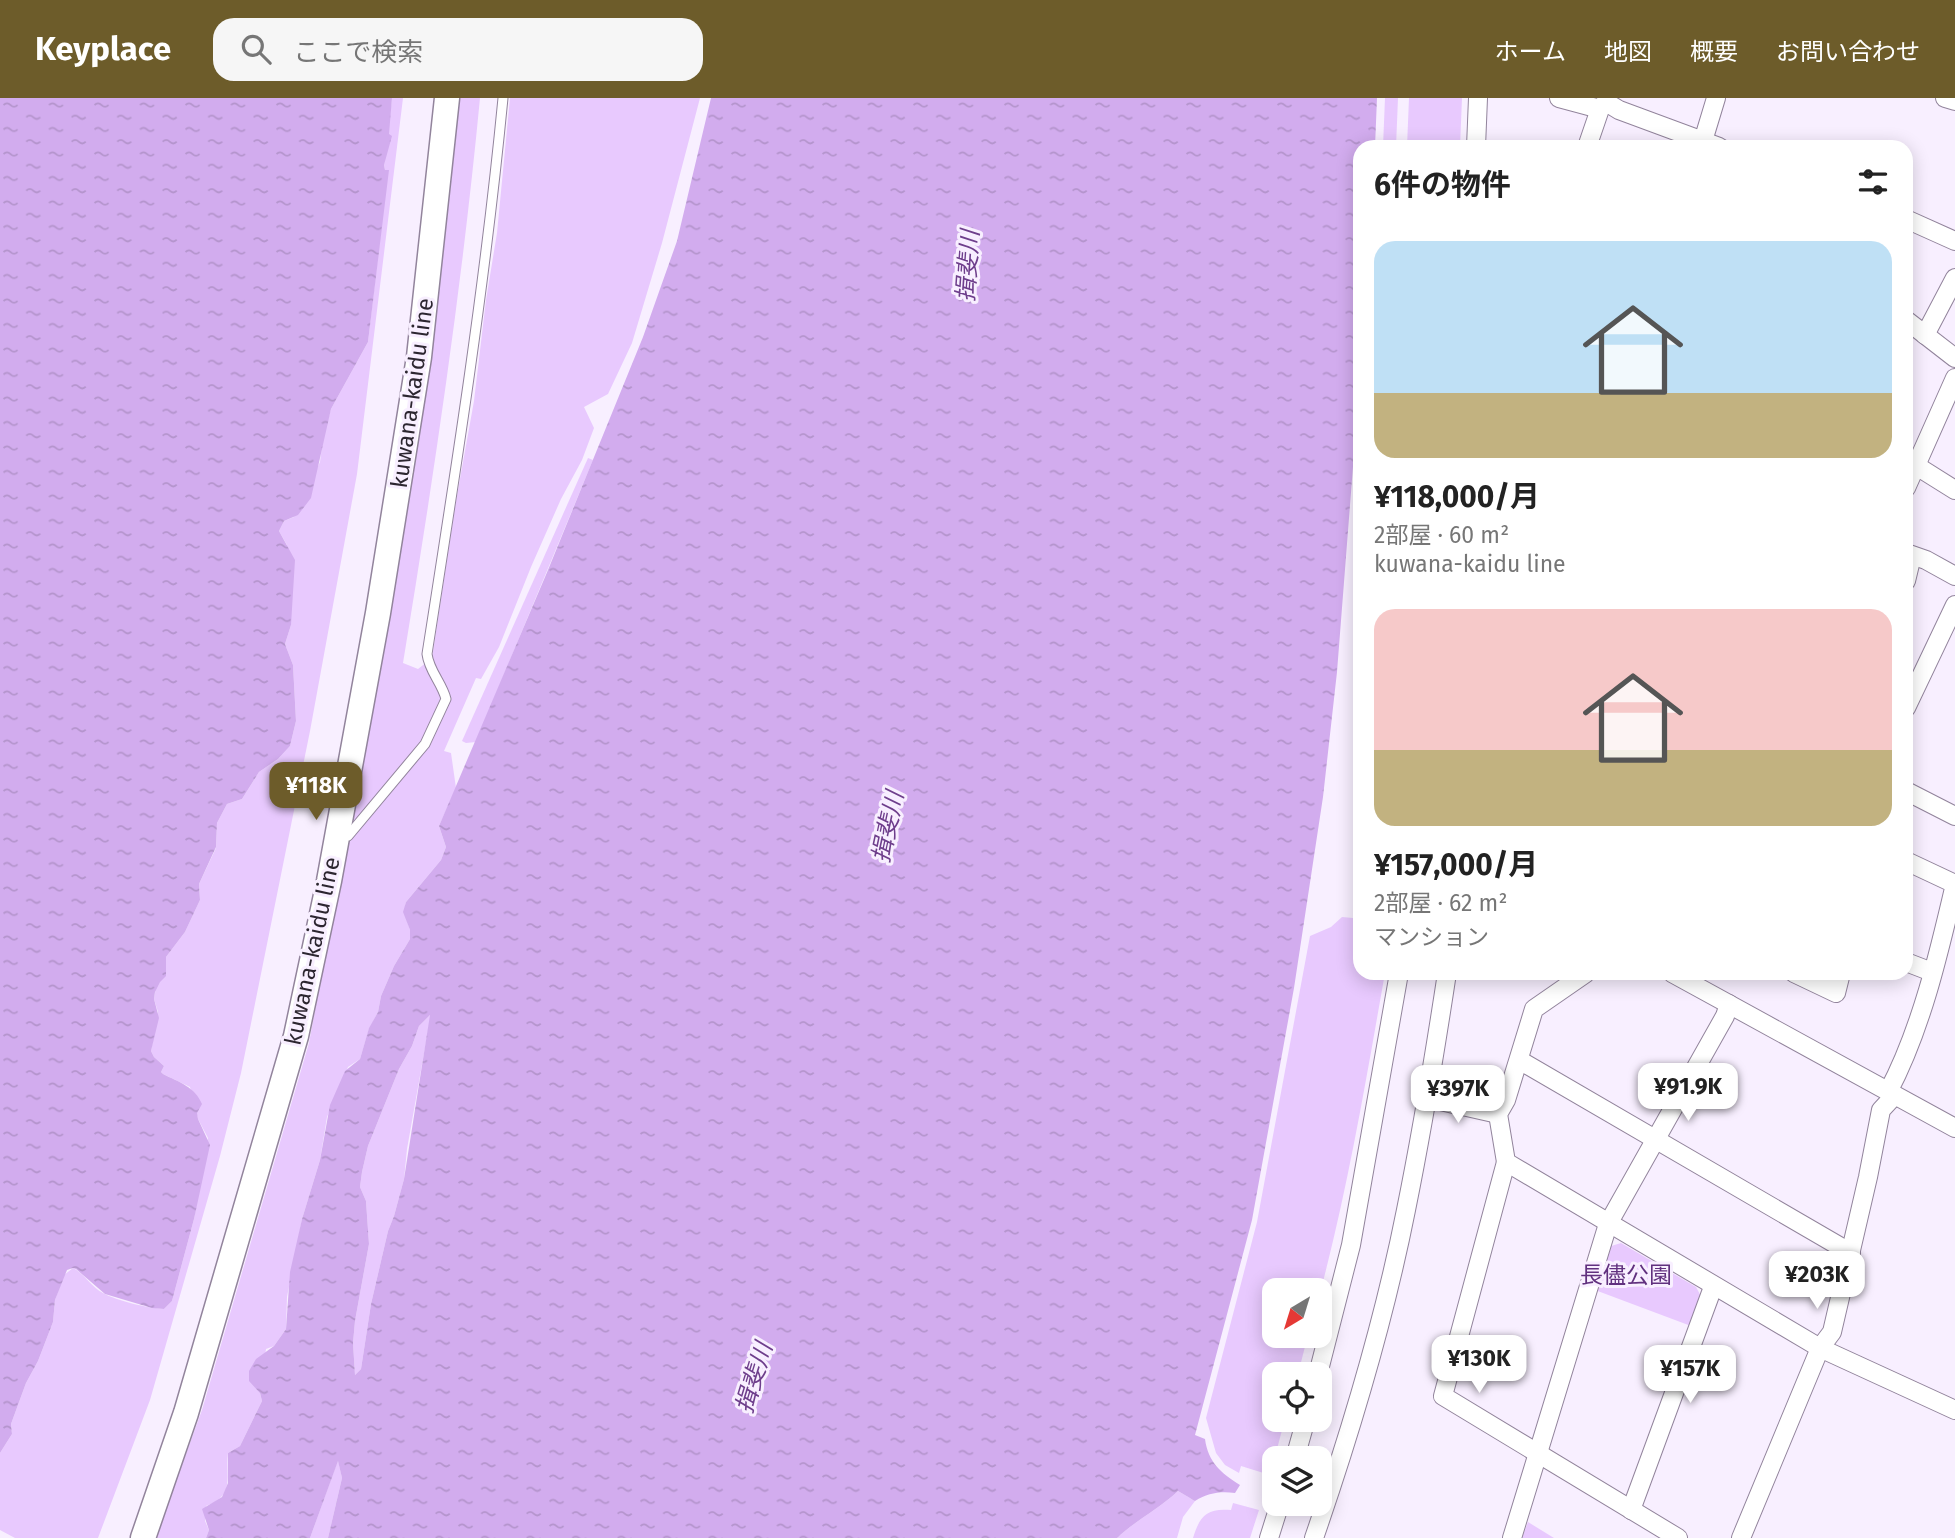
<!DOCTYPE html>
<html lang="ja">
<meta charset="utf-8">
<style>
body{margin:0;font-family:"Fira Sans","Noto Sans JP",sans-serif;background:#f6f6f6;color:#222;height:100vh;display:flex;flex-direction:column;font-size:26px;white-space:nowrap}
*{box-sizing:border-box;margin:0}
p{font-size:23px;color:#767676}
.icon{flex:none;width:38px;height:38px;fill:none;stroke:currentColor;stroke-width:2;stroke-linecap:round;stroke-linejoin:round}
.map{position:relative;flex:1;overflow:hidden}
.drawer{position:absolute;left:1353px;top:42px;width:560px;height:840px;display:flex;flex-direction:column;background:#fff;border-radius:21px;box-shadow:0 4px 18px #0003}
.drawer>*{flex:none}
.needle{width:46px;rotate:218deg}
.controls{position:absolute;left:1262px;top:1180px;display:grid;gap:14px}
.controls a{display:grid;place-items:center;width:70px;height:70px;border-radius:14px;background:#fff;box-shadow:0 4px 18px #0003;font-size:35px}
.price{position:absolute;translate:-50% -60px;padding:0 16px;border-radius:14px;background:#fff;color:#222;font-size:23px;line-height:46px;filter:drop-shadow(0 2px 4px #0008)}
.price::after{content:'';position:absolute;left:50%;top:42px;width:21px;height:16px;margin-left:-10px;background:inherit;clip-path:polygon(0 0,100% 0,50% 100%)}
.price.selected{background:#6d5c2a;color:#fff}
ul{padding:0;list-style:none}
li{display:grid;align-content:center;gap:14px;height:371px;padding:0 21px}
li span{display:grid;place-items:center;height:217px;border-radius:21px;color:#555}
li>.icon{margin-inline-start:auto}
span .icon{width:126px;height:126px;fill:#fffc;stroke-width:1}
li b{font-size:30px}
h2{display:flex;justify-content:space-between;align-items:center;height:84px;padding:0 21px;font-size:30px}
header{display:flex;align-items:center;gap:42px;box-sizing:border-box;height:98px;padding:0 35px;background:#6d5c2a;color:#fff}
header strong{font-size:33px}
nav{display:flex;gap:38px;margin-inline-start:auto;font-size:24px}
.search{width:490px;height:63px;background:#f6f6f6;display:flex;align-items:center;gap:18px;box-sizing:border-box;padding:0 24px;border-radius:21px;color:#767676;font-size:26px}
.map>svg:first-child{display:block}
.green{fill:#e8c9fe}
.water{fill:url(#water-ripples);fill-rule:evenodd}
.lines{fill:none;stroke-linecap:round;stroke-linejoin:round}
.service-casing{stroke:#92849c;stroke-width:11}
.minor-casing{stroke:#92849c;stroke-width:20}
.secondary-casing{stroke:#92849c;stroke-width:27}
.service{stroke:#fff;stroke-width:9}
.minor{stroke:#fff;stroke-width:18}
.secondary{stroke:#fff;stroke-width:24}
.labels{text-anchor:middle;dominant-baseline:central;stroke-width:6;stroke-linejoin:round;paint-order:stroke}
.street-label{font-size:23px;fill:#2c2630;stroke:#f8efff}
.park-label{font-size:23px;fill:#61317f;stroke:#f8efff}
.water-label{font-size:24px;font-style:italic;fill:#6e3e8c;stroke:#f8efff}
</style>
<header>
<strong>Keyplace</strong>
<div class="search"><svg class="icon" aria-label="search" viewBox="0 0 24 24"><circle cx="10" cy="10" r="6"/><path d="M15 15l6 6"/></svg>ここで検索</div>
<nav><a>ホーム</a><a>地図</a><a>概要</a><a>お問い合わせ</a></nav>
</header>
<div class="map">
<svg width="1955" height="1440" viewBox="0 0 1955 1440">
<defs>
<pattern id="water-ripples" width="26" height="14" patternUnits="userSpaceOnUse" patternTransform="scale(1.75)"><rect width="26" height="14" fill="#d2acee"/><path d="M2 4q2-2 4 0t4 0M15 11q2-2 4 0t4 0" fill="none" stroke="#b494cc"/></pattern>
</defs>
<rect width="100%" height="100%" fill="#f8efff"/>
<!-- green -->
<g class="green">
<path d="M392 0H403L357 376 310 633 241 975 220 1058 150 1302 98 1440H15L0 1432V1355L12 1336 11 1326 26 1285 38 1263 53 1224 55 1202 64 1177 73 1170C85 1176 91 1189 103 1195 117 1203 148 1210 164 1211L172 1203 194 1121 208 1040 198 1021 190 989 163 976 161 974 164 968 154 959 151 953 158 914 154 901 156 889 166 859 185 834 200 802 199 786 216 750 217 725 227 706 242 701 259 674 278 661 290 648 296 623 293 567 285 546 291 527 287 447 279 433 284 423 294 419 320 364 323 340 331 311 368 244 388 72H385L384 67Z"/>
<path d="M455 0H480C462 189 434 377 403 565L418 571 432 560 456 403 474 303 486 202 497 135 510 0H700L662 145 632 245 608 296 584 309 594 330 582 362 561 401 531 469 499 549 481 581 476 580 444 653 451 655 456 690 439 728 446 749 441 762 406 804 404 814 410 832V841L394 868 381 898 378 914 369 931 360 961 348 969 327 1019 320 1062 302 1121 287 1199 286 1231 274 1248 266 1251 260 1295 262 1303 240 1348 228 1355C225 1379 236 1397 206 1408L205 1423 209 1432 206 1440H155L202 1312 309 945 345 749 355 737 358 727 350 718Z"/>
<polygon points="1385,0 1398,0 1396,49 1383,49"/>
<polygon points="1409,0 1462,0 1460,49 1407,49"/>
<polygon points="588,360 593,362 476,644 466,645 462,643"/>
<path d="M1342 819 1353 820 1360 828V875H1385C1366 982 1348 1090 1320 1195V1192H1274V1237H1308L1298 1276H1274V1321H1285L1270 1377 1241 1368 1239 1375 1225 1367 1216 1355 1206 1320 1257 1124 1310 838 1331 829Z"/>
<polygon points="431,916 407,1051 404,1081 394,1118 388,1133 371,1206 361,1271 355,1277 353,1245 355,1223 369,1146 366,1103 360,1089 362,1074 368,1048 399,971 412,948 419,928"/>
<polygon points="1621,1145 1696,1189 1702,1200 1691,1228 1595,1192 1608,1149"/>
<polygon points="338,1362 342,1380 328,1440 310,1440"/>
<path d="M1178 1393 1195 1403 1183 1419 1177 1440H1117C1136 1422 1159 1411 1178 1393Z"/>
<path d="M1233 1405 1259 1412 1250 1440H1193C1200 1418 1206 1410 1231 1412Z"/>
<polygon points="1528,1424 1554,1440 1522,1440"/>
</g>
<!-- water -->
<g class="water">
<path d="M0 0H392L389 36 392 38 384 67 385 72H389L368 244 331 311 311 400 298 417 284 423 279 433 295 462 291 527 285 546 293 567 296 623 290 648 278 661 259 674 242 701 227 706 217 725 216 749 199 786 200 802 185 834 166 859V878L160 884 155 894 154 901 159 920 151 953 154 959 164 968 161 974 163 976C179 984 195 989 202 1006L197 1015 198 1021 210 1047 194 1121 172 1203 164 1211 152 1210 105 1196 76 1171 73 1170 67 1172 55 1202 53 1224 38 1263 26 1285 11 1326 12 1336 0 1355Z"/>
<path d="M711 0H1377L1375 49H1360V279L1337 574 1323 699 1294 890 1252 1122 1195 1337 1205 1341C1208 1364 1221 1375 1240 1387L1235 1395C1220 1393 1208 1395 1195 1403L1178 1393C1159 1411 1136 1422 1117 1440H328L342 1380 338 1363 310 1440H206L209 1432 202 1411 222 1399 228 1385V1355L240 1348 262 1303 260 1295 249 1283V1273L256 1261 274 1248 286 1231 290 1174 302 1121 320 1062 330 1007 345 973 360 961 369 930 378 914 381 898 394 868 410 841V832L403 814 406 804 441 762 446 749 439 728 548 472 643 239 677 143ZM430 917 404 1081 394 1118 388 1133 371 1206 361 1271 355 1277 353 1245 355 1223 369 1146 366 1103 360 1089 362 1074 368 1048 399 971 412 948 419 928Z"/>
</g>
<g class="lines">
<!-- service casing -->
<g class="service-casing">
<path id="service" d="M342 738H348L425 646 446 601C442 585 429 573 427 556 456 371 485 187 503 0"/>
</g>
<!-- minor casing -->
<g class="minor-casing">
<g id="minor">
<polyline points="1559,0 1600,11"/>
<polyline points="1607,0 1606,4 1619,12 1719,49"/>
<polyline points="1945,0 1955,3"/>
<polyline points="1703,43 1716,0"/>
<polyline points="1476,49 1478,0"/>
<polyline points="1587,49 1600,11 1606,4"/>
<polyline points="1906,121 1955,143"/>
<polyline points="1906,222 1955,260"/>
<polyline points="1925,237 1955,180"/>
<polyline points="1915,367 1955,392"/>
<polyline points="1906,390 1955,280"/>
<polyline points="1906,455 1926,462 1955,478"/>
<polyline points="1906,483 1912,458"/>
<polyline points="1906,610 1955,507"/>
<polyline points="1906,693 1955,718"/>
<polyline points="1906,864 1932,874"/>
<polyline points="1586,875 1534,911 1506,1002 1498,1016 1506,1064 1820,1250 1955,1312"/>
<polyline points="1672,875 1955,1030"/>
<polyline points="1794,875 1836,895 1841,875"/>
<polyline points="1519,962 1851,1155"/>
<path d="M1888 994C1921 932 1939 855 1955 786L1906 763"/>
<polyline points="1427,1000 1498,1016"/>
<polyline points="1506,1064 1443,1298 1678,1440"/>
<polyline points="1318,1276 1351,1147 1399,875"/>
<polyline points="1295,1360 1306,1321"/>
<polyline points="1631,1412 1713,1189"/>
<polyline points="1269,1440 1280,1405"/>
<path d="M1314 1440C1351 1333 1384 1223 1406 1112 1422 1033 1435 954 1447 875"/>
<polyline points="1512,1440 1608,1126 1725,918 1729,906"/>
<polyline points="1741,1440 1820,1250 1832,1234 1868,1079 1881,1012 1894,998"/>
</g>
</g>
<!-- secondary casing -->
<g class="secondary-casing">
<polyline id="secondary" points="143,1440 186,1315 296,938 329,783 378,515 419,259 447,0"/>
</g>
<!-- service -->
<use href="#service" class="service"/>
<!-- minor -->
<use href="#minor" class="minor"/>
<!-- secondary -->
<use href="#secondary" class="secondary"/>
</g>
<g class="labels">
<!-- street labels -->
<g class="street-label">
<text transform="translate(412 295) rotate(-82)">kuwana-kaidu line</text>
<text transform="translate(312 853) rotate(-78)">kuwana-kaidu line</text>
</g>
<!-- park labels -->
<g class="park-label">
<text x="1626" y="1177">長儘公園</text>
</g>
<!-- water labels -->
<g class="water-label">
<text transform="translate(968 168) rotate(-86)">揖斐川</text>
<text transform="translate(888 729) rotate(-78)">揖斐川</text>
<text transform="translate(754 1280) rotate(-73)">揖斐川</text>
</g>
</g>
</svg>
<div class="controls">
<a><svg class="needle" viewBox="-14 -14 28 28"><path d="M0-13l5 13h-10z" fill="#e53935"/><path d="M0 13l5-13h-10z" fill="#767676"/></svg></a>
<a><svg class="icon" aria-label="locate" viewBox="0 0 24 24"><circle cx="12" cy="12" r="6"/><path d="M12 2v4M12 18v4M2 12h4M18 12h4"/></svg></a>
<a><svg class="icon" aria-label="layers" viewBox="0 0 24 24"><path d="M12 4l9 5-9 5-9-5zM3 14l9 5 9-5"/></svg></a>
</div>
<b class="price selected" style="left:316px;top:724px">¥118K</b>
<b class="price" style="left:1688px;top:1025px">¥91.9K</b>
<b class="price" style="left:1458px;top:1027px">¥397K</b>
<b class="price" style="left:1817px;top:1213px">¥203K</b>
<b class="price" style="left:1479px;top:1297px">¥130K</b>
<b class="price" style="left:1690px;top:1307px">¥157K</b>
<section class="drawer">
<h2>6件の物件<svg class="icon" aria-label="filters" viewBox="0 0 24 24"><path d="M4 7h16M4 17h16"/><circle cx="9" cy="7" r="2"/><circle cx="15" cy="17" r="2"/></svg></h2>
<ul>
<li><span style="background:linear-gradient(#bfe0f5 70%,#c2b280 0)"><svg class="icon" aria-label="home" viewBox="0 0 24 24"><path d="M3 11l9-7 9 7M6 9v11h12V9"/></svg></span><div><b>¥118,000/月</b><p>2部屋 · 60 m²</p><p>kuwana-kaidu line</p></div></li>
<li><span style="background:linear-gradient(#f6c9c9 65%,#c2b280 0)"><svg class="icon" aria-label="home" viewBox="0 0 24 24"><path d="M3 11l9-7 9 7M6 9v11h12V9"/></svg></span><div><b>¥157,000/月</b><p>2部屋 · 62 m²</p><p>マンション</p></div></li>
</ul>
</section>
</div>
